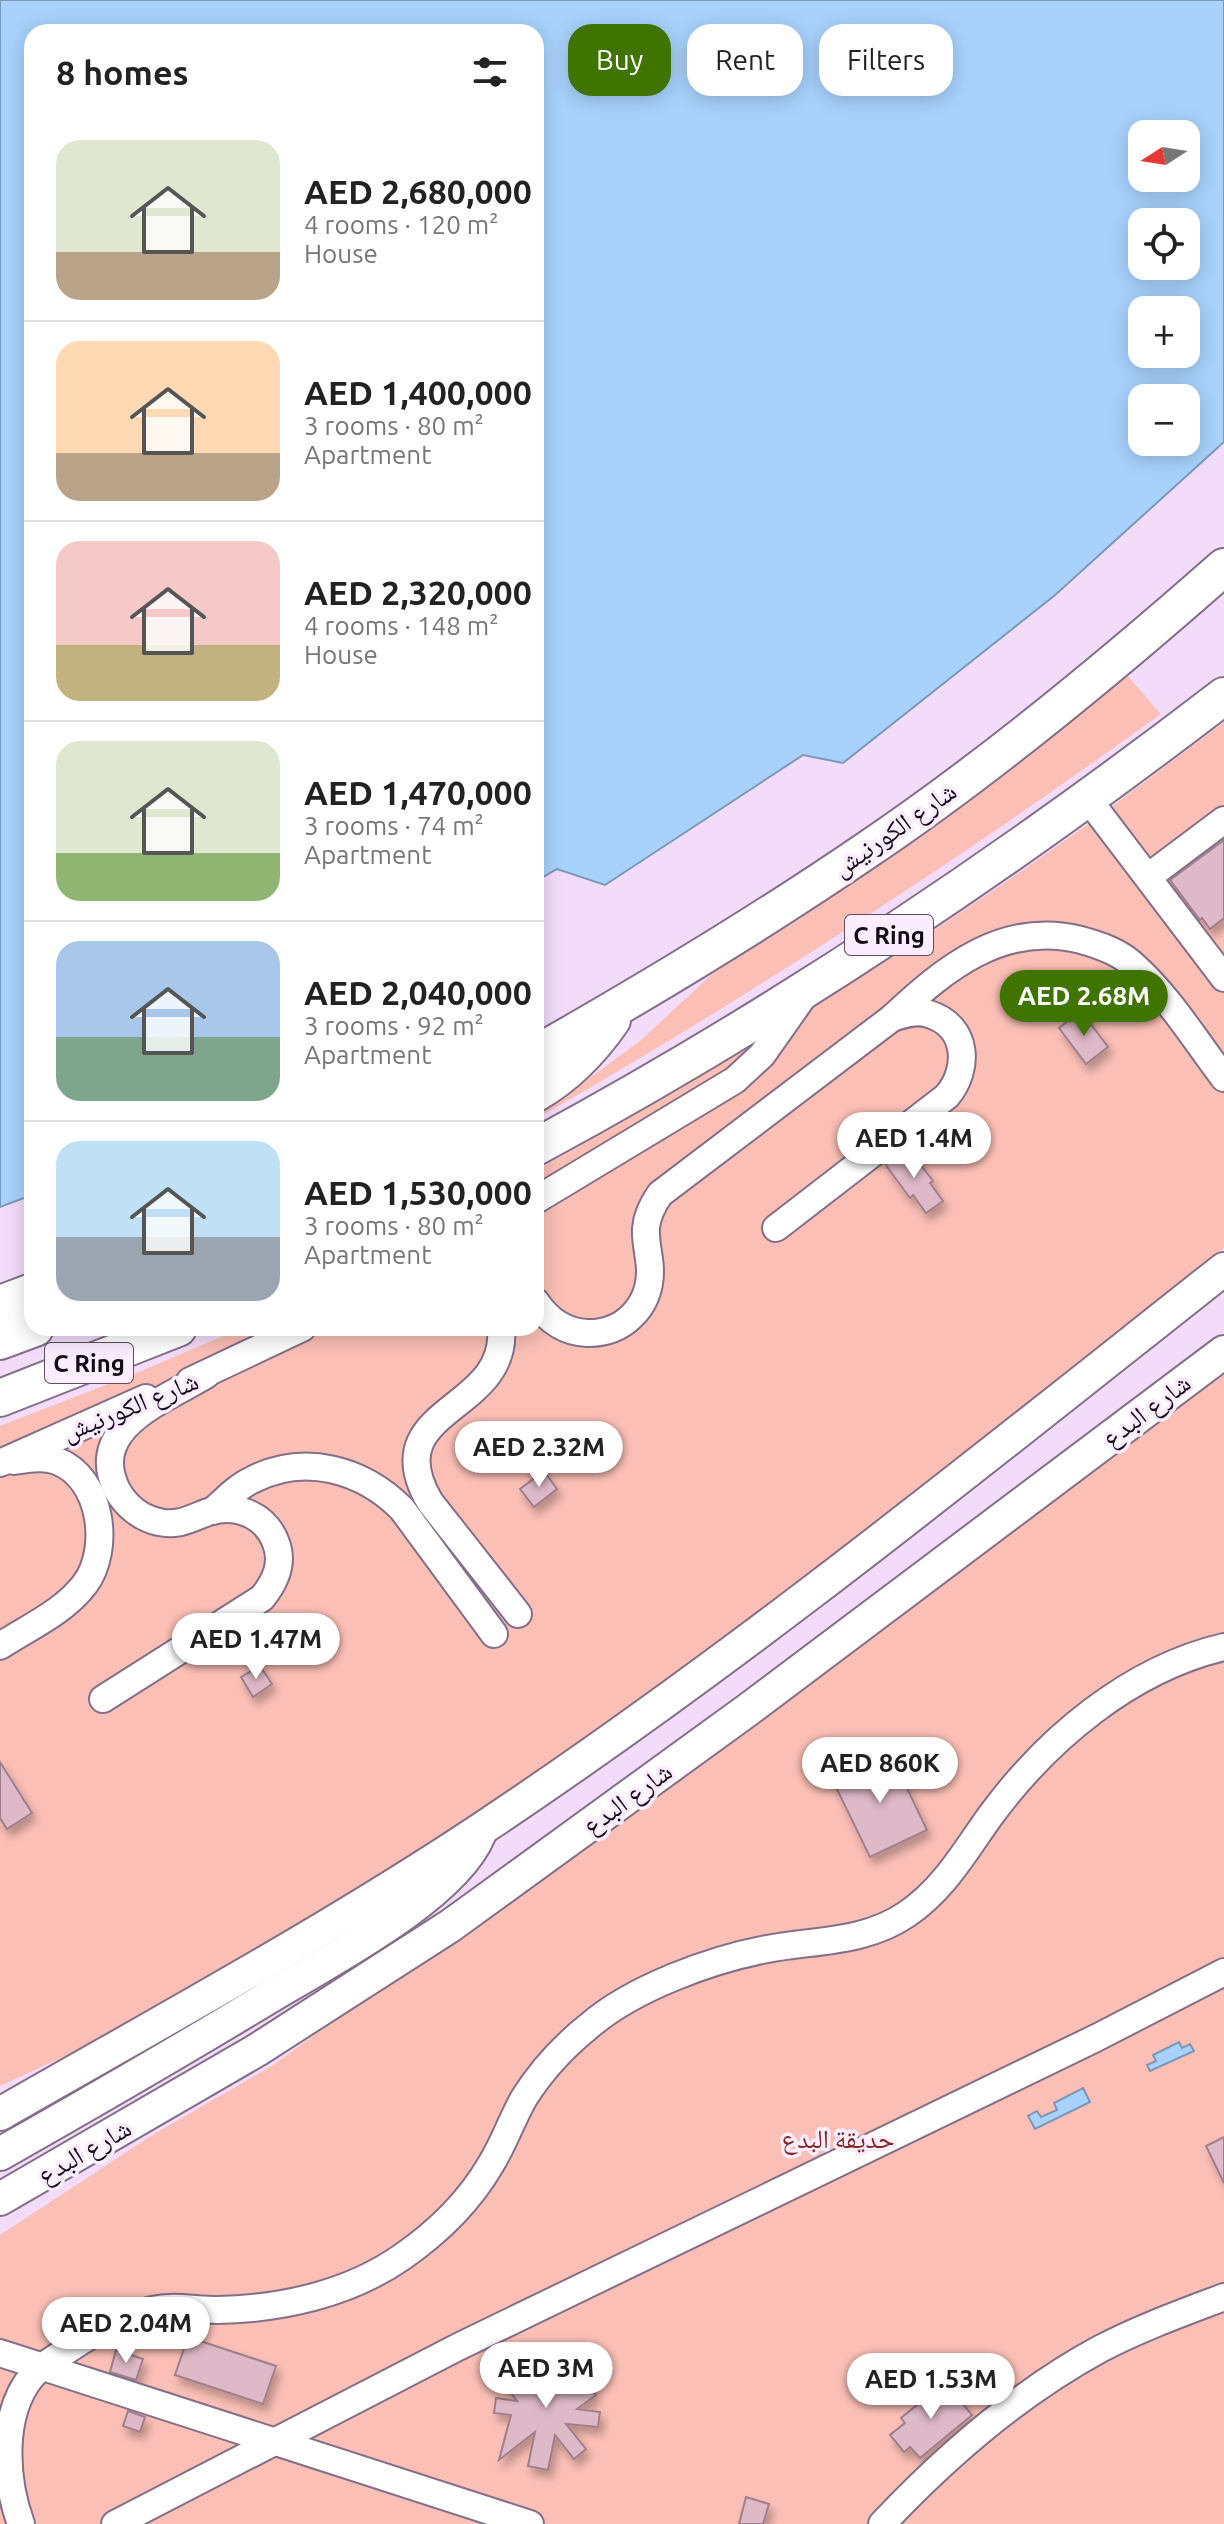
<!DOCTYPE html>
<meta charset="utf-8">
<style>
body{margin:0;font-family:Ubuntu,"Noto Naskh Arabic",sans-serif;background:#f2f2f2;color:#222;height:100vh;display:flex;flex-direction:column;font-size:30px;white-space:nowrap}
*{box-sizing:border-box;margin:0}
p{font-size:26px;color:#767676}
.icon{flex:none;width:44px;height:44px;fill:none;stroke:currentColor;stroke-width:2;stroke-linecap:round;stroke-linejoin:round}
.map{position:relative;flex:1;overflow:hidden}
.side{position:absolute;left:24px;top:24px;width:520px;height:1312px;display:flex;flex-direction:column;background:#fff;border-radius:24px;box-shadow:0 4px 20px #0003}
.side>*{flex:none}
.top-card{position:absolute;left:568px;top:24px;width:536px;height:72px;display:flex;gap:16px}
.needle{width:52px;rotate:258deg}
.fabs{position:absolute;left:1128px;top:120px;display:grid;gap:16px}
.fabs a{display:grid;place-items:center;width:72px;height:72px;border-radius:16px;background:#fff;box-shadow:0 4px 20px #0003;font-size:40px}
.price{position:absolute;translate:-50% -68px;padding:0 18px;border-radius:28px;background:#fff;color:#222;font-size:26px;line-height:52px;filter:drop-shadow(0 2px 4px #0008)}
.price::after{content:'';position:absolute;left:50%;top:48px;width:24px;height:18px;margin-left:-12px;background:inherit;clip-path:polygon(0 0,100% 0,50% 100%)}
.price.selected{background:#407400;color:#fff}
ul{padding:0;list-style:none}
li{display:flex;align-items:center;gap:24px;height:200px;padding:0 32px}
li+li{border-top:2px solid #e0e0e0}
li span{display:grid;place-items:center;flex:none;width:224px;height:160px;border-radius:24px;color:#555}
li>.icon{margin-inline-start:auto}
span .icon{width:96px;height:96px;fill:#fffc;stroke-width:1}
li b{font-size:34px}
h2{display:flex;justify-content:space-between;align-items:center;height:96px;padding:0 32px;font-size:34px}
.tag{padding:0 28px;border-radius:24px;background:#fff;box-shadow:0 4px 20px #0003;font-size:28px;line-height:72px}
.tag.selected{background:#407400;color:#fff}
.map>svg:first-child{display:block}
.green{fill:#fbbfb6}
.water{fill:#a8d2fc;stroke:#7b97b7;stroke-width:2;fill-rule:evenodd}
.building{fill:#deb9c7;stroke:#a07e8b;stroke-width:2;filter:url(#shadow)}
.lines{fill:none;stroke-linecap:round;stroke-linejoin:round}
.minor-casing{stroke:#836f89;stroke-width:30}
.major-casing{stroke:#836f89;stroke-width:36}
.highway-casing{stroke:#836f89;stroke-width:40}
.minor{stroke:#fff;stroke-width:26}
.major{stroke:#fff;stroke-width:32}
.highway{stroke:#fff;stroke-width:36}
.labels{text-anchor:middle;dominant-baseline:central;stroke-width:7;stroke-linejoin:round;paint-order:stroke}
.shield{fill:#fbedff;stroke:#59505c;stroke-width:2}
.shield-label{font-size:24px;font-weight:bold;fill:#130c16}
.street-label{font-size:26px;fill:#130c16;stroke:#fbedff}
.park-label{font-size:26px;fill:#7f2820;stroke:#fbedff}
</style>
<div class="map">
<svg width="1224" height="2524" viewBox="0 0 1224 2524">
<defs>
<filter id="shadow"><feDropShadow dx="4" dy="7" stdDeviation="4" flood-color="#0004"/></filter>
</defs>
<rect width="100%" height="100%" fill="#f3dcfa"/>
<!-- green -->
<g class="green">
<path d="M1126 674 1161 714C959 860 752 995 536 1119V1110L583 1083 640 1041 711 975 801 918 934 825 999 777Z"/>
<path d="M1224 722V1248L895 1510 761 1611 555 1760 440 1837 311 1916 89 2045 0 2086V1426L134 1374 242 1328H536V1171C723 1065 909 953 1084 827 1131 793 1177 757 1224 722Z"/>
<polygon points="1224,1373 1224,2524 0,2524 0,2235 154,2134 275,2064 334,2020 436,1952 744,1734"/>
</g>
<!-- water -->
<g class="water">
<path d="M0 0H1224V442L1054 596 843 763 803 755 605 885 557 869 536 881V32H32V1195L0 1207ZM1142 134H1186V178H1142ZM1142 222H1186V266H1142ZM1186 310V354H1142V310ZM1142 398H1186V442H1142Z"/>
<polygon points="1179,2042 1182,2048 1190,2044 1194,2051 1150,2071 1147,2065 1156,2061 1153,2055"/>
<polygon points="1083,2088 1090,2102 1035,2129 1028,2116 1037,2111 1041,2117 1057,2110 1054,2103"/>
</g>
<!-- building -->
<g class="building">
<polygon points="1224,840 1224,918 1210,929 1202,918 1200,920 1170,880"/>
<polygon points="1081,1011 1108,1047 1086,1064 1059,1028"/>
<polygon points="907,1147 933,1181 930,1183 943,1201 926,1213 913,1195 910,1198 885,1164"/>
<polygon points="544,1471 557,1489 534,1507 520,1489"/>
<polygon points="260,1666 272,1684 253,1697 241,1677"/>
<polygon points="890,1753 927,1830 870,1857 832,1779"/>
<polygon points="0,1762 32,1813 7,1829 0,1818"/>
<polygon points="1224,2137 1224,2183 1206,2146"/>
<polygon points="188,2337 276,2366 263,2404 175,2375"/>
<polygon points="116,2350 143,2359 136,2380 110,2372"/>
<polygon points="535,2361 572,2365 596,2395 577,2409 600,2412 598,2427 566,2424 586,2449 574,2459 555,2435 548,2470 528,2466 535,2432 499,2460 511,2415 494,2413 496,2398 517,2401 505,2384"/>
<polygon points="945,2382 972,2415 920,2458 910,2447 904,2452 890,2435 905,2423 901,2418"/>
<polygon points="128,2411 145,2417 140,2432 123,2426"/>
<polygon points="746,2497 769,2504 763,2524 739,2524"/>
</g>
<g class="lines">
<!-- minor casing -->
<g class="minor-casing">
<g id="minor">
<polyline points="1088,799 1224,978"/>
<polyline points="1148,877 1224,820"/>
<path d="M892 1018C945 968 1004 920 1081 940 1099 945 1117 951 1131 963 1168 995 1195 1040 1224 1078"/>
<polyline points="536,1200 735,1080 762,1055 805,994"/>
<path d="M536 1302C548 1320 565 1332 587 1333 623 1334 650 1307 650 1271 650 1257 645 1243 646 1228 647 1216 653 1204 660 1194L892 1018C904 1014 917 1010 929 1014 968 1026 970 1069 947 1096L776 1228"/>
<path d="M501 1328C509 1413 374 1407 430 1502L518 1614"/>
<polyline points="190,1381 302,1328"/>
<polyline points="0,1463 146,1398"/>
<path d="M213 1511C225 1500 237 1487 252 1480 304 1453 362 1469 402 1509L494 1634"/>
<path d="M0 1646C29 1627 64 1612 85 1584 111 1549 102 1478 57 1461 44 1456 28 1459 14 1461"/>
<path d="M103 1699 262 1598C275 1582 284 1564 276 1543 266 1516 239 1504 211 1511 193 1517 179 1527 159 1522 141 1518 126 1506 117 1490 86 1427 165 1400 206 1375"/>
<polyline points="0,2353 530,2524"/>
<path d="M21 2524C5 2480 0 2415 32 2376 43 2364 59 2356 72 2347 97 2330 122 2317 152 2310 174 2305 195 2310 217 2310 281 2309 349 2294 402 2257 438 2232 469 2202 491 2164 504 2143 512 2119 524 2098 541 2071 564 2046 589 2026 633 1988 710 1960 767 1949 815 1940 865 1943 907 1914 944 1889 965 1851 991 1815 1047 1739 1130 1669 1224 1647"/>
<polyline points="115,2524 458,2347 1096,2038 1224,1972"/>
<path d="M882 2524C945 2457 1019 2393 1100 2349 1140 2328 1182 2313 1224 2297"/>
</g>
</g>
<!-- major casing -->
<g class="major-casing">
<g id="major">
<path d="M0 2114C162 2021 328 1931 483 1828 741 1656 981 1461 1224 1269"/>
<path d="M0 2154C90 2103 180 2051 269 1997 327 1962 453 1897 479 1835"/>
<polyline points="0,2199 257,2050 450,1926 749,1709 1224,1352"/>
</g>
</g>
<!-- highway casing -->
<g class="highway-casing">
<g id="highway">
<path d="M536 1054C649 990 760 923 867 850 990 767 1113 665 1224 567"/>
<path d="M536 1093C567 1075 592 1049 612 1020"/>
<path d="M536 1147C777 1017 1007 863 1224 696"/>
<polyline points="0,1304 32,1292"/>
<polyline points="0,1341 35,1328"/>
<polyline points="0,1398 178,1328"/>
</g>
</g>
<!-- minor -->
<use href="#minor" class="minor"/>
<!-- major -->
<use href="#major" class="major"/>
<!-- highway -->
<use href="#highway" class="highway"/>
</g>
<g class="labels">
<!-- shield labels -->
<g class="shield">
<rect x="845" y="915" width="88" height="40" rx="6"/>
<rect x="45" y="1343" width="88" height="40" rx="6"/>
</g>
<g class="shield-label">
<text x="889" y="935">C Ring</text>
<text x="89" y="1363">C Ring</text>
</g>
<!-- street labels -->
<g class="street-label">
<text transform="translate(894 829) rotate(-35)">شارع الكورنيش</text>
<text transform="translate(130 1406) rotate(-22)">شارع الكورنيش</text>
<text transform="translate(1146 1410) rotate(-37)">شارع البدع</text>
<text transform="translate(627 1798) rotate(-36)">شارع البدع</text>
<text transform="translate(84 2151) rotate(-30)">شارع البدع</text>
</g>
<!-- park labels -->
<g class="park-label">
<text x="838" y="2138">حديقة البدع</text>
</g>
</g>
</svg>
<div class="fabs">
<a><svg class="needle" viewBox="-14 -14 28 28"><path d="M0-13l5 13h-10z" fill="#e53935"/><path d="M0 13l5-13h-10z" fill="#767676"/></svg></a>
<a><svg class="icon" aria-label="locate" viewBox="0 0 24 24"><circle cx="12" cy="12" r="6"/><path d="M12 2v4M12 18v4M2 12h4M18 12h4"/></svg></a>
<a>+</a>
<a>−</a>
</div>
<b class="price selected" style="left:1084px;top:1038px">AED 2.68M</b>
<b class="price" style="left:914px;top:1180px">AED 1.4M</b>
<b class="price" style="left:539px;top:1489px">AED 2.32M</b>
<b class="price" style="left:256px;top:1681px">AED 1.47M</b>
<b class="price" style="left:880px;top:1805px">AED 860K</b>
<b class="price" style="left:126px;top:2365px">AED 2.04M</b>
<b class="price" style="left:546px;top:2410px">AED 3M</b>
<b class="price" style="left:931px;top:2421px">AED 1.53M</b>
<div class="top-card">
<a class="tag selected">Buy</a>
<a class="tag">Rent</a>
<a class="tag">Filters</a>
</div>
<section class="side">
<h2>8 homes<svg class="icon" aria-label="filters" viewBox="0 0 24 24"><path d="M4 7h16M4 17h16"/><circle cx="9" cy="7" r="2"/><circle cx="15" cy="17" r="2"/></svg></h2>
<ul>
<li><span style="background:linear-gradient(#dfe7d0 70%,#b9a48a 0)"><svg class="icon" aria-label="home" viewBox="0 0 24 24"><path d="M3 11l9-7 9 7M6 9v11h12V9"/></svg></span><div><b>AED 2,680,000</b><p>4 rooms · 120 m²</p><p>House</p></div></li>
<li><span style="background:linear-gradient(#ffd9b3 70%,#b9a48a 0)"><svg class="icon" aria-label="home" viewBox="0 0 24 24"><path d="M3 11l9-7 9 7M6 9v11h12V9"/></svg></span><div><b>AED 1,400,000</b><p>3 rooms · 80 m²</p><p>Apartment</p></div></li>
<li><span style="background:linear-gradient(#f6c9c9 65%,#c2b280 0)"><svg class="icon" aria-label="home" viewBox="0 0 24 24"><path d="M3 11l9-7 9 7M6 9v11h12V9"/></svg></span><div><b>AED 2,320,000</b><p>4 rooms · 148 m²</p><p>House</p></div></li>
<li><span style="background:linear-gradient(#dfe7d0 70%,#8fb573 0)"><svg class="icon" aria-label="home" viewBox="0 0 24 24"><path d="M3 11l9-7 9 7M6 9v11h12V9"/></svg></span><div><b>AED 1,470,000</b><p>3 rooms · 74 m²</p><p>Apartment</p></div></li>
<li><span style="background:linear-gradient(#a9c7e8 60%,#7fa58c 0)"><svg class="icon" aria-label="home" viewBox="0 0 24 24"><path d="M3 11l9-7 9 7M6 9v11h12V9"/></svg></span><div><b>AED 2,040,000</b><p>3 rooms · 92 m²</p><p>Apartment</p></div></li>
<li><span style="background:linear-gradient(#bfe0f5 60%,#9aa5b1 0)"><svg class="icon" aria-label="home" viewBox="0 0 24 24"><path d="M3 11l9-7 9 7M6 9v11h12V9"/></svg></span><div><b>AED 1,530,000</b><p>3 rooms · 80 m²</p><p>Apartment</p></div></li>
</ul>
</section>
</div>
